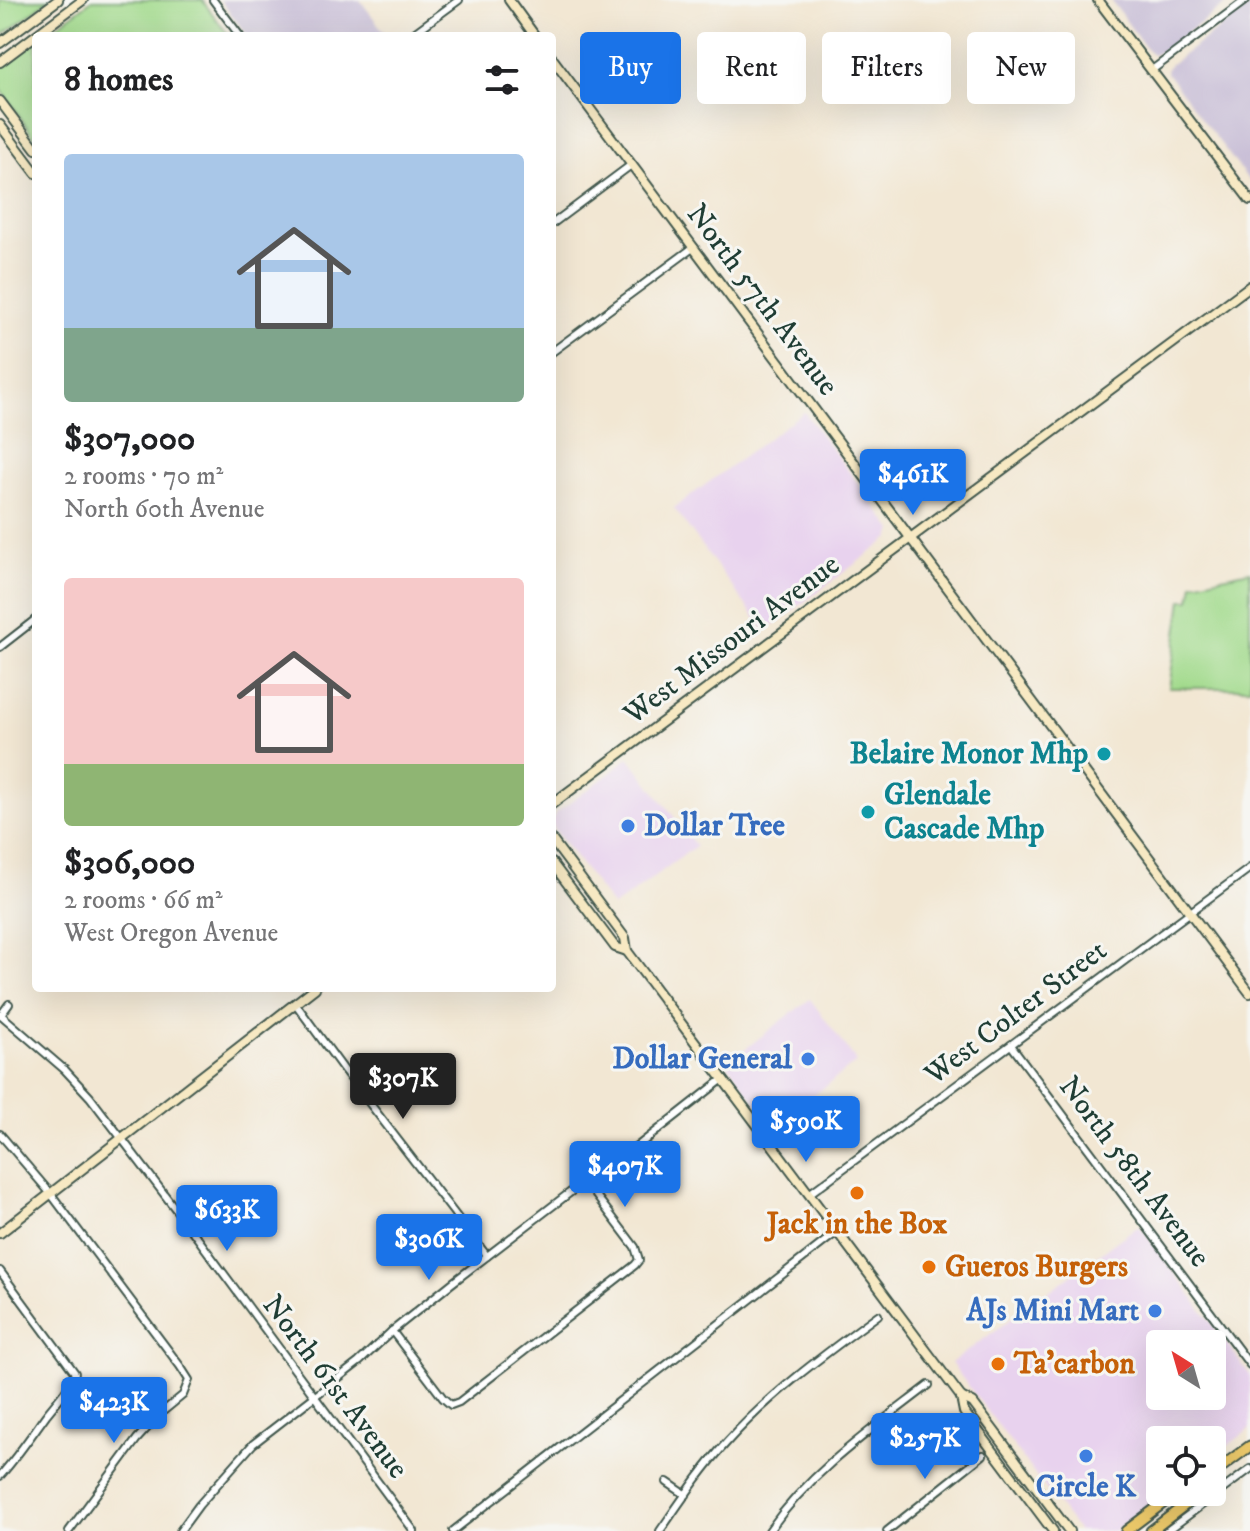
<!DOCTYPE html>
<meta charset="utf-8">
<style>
body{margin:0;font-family:"IM FELL DW Pica",serif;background:#f2f2f2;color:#202124;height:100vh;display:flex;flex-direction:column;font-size:30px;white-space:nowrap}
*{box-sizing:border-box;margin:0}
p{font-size:26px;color:#757577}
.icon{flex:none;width:44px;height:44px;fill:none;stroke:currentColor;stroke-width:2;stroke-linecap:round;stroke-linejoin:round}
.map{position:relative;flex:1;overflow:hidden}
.details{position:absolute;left:32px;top:32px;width:524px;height:960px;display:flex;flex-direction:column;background:#fff;border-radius:8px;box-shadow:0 8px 32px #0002}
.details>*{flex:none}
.guide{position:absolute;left:580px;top:32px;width:550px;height:72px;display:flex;gap:16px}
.needle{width:52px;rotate:323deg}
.tools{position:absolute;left:1146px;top:1330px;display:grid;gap:16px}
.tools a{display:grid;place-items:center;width:80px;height:80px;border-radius:8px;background:#fff;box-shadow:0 8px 32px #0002;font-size:40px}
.price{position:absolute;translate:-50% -68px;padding:0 18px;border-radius:8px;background:#1a73e8;color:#fff;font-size:26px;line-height:52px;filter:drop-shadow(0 2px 4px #0008)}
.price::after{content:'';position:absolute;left:50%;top:48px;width:24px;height:18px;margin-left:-12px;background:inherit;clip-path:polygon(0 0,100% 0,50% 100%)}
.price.current{background:#222;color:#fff}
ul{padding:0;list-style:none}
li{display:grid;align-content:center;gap:16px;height:424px;padding:0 32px}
li span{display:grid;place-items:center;height:248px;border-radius:8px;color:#555}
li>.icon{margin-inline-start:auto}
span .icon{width:144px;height:144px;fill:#fffc;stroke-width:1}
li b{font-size:34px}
h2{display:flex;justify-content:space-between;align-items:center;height:96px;padding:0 32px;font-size:34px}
.chip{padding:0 28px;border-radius:8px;background:#fff;box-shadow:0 8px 32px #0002;font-size:28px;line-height:72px}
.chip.current{background:#1a73e8;color:#fff}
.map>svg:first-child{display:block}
.built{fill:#e8d2ee;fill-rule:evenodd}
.industrial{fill:#c9bfd7}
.green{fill:#a2da8c;stroke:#608c60;stroke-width:2}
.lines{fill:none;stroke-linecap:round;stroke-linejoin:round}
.street-casing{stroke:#3f564c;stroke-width:10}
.secondary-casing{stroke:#3f564c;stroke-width:12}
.primary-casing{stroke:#3f564c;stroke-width:13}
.street{stroke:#fff;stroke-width:6}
.secondary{stroke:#f7e9c3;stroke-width:8}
.primary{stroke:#eac769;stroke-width:9}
.culture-dot{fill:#0f9aa8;stroke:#f6f6f2;stroke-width:3}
.shop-dot{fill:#3f7fe0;stroke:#f6f6f2;stroke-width:3}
.food-dot{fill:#e8710a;stroke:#f6f6f2;stroke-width:3}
.labels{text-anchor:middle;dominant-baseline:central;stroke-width:6;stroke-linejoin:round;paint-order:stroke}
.street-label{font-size:30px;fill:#1f3d34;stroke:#f6f6f2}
.culture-label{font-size:30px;font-weight:bold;fill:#0d838f;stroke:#f6f6f2;text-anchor:end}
.shop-label{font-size:30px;font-weight:bold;fill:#366cbe;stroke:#f6f6f2;text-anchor:end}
.food-label{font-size:30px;font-weight:bold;fill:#c56008;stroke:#f6f6f2;text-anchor:start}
</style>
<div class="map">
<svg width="1250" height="1531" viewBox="0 0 1250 1531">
<rect width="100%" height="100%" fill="#f6f6f2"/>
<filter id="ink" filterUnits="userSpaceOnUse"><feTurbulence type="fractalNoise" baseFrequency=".0125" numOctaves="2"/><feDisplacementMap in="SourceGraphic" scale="16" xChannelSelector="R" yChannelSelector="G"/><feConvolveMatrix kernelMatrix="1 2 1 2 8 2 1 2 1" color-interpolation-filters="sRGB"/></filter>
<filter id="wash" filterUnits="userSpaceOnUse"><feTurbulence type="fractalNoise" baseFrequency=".006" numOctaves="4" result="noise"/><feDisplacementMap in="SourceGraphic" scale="32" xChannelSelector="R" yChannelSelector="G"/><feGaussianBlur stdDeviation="1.8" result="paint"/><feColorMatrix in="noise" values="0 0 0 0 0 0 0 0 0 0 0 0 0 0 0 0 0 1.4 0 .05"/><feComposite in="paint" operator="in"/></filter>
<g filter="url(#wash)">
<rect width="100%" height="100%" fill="#f2e7d3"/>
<!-- built -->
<g class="built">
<polygon points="804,412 893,530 890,538 765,631 674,508"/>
<polygon points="629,757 696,846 613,907 555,830 552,821 556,813 609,774"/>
<polygon points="810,999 857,1062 773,1127 727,1063"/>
<path d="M1139 1225 1250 1375V1429L1212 1458V1440H1160V1492H1167L1115 1531H1078L951 1363ZM1160 1344H1212V1396H1160Z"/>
</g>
<!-- industrial -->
<g class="industrial">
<polygon points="220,0 360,0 387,36 248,36"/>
<polygon points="1111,0 1231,0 1166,49 1153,55 1148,51"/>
<polygon points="1250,6 1250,182 1167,73 1167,69 1171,64"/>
</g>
<!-- green -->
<g class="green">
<polygon points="0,0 49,0 0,37"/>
<polygon points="92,0 202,0 229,36 43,36"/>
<polygon points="36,41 36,140 0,88 0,67"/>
<polygon points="1250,571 1250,688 1169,688 1182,600 1190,600 1193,583"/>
</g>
</g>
<g filter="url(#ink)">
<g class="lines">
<!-- street casing -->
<g class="street-casing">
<g id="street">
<polyline points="213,0 240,36"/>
<polyline points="410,36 459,0"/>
<polyline points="1152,70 1246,0"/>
<polyline points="552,224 631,165"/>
<polyline points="552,352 694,247"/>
<polyline points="0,647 36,619"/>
<polyline points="295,1003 344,1070 487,1256"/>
<polyline points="0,1014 65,1070 90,1097 193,1232 414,1531"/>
<polyline points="1,1015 9,1004"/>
<polyline points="1011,1045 1250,1365"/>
<polyline points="0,1134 51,1194 180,1366 189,1380 183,1395 161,1413 137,1439 69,1531"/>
<polyline points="809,1194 1250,868"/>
<path d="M0 1271 75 1373C68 1390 57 1401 46 1415 31 1436 17 1457 0 1476"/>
<polyline points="392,1331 443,1398 451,1405 459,1402 635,1265 639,1260 635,1247 585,1181"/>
<polyline points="667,1482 686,1495"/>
<polyline points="180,1531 199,1505 253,1444 359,1362 392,1331 452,1283 585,1181 630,1152 723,1079"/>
<polyline points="453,1531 837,1232"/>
<path d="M660 1531C681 1501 702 1469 727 1442 771 1393 825 1354 878 1315"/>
<path d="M769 1531C811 1471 872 1429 929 1385"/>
<polyline points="887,1531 983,1455"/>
<polyline points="1167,1531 1250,1469"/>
</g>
</g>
<!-- secondary casing -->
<g class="secondary-casing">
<g id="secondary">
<polyline points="509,0 535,36"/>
<polyline points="1098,0 1250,200"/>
<polyline points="0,43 58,0"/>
<polyline points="552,58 1250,993"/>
<polyline points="0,62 83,0"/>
<polyline points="0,101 36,149"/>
<polyline points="0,125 36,173"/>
<polyline points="552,804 1250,286"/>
<polyline points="552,840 625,938 627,951 961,1397 973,1403 1069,1531"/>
<polyline points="552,863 615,947 627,951"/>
<polyline points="0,1233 315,988"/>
<polyline points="961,1397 964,1412 1053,1531"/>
</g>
</g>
<!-- primary casing -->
<g class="primary-casing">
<g id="primary">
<polyline points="1212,1472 1216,1471 1250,1446"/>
<polyline points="1126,1531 1178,1492"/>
<polyline points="1151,1531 1202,1492"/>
</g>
</g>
<!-- street -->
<use href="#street" class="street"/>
<!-- secondary -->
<use href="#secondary" class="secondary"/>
<!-- primary -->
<use href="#primary" class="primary"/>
</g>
</g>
<!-- markers -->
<g class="culture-dot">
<circle cx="1104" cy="754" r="8"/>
<circle cx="868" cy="812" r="8"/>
</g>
<g class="shop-dot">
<circle cx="628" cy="826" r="8"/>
<circle cx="808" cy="1059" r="8"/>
<circle cx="1155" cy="1311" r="8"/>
<circle cx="1086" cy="1456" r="8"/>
</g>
<g class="food-dot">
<circle cx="857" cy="1193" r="8"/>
<circle cx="929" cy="1267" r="8"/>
<circle cx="998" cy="1364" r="8"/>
</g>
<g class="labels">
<!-- street labels -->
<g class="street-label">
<text transform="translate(762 300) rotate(53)">North 57th Avenue</text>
<text transform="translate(732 640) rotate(-37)">West Missouri Avenue</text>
<text transform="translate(1016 1013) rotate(-37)">West Colter Street</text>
<text transform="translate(1134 1172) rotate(53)">North 58th Avenue</text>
<text transform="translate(335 1387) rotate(53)">North 61st Avenue</text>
</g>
<!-- culture labels -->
<g class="culture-label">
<text x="1088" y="754">Belaire Monor Mhp</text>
<text x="884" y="795" text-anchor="start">Glendale<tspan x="884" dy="34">Cascade Mhp</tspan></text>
</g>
<!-- shop labels -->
<g class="shop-label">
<text x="644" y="826" text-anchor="start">Dollar Tree</text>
<text x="792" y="1059">Dollar General</text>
<text x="1139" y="1311">AJs Mini Mart</text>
<text x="1086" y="1487" text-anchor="middle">Circle K</text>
</g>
<!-- food labels -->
<g class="food-label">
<text x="857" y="1224" text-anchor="middle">Jack in the Box</text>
<text x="945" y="1267">Gueros Burgers</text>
<text x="1014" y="1364">Ta'carbon</text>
</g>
</g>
</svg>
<div class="tools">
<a><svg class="needle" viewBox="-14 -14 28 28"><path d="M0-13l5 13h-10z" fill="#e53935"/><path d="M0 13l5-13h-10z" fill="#757577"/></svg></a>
<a><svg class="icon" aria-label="locate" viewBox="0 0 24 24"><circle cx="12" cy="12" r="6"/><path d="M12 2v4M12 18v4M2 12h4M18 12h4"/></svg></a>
</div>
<b class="price" style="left:913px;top:517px">$461K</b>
<b class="price current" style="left:403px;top:1121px">$307K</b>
<b class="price" style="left:806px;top:1164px">$590K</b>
<b class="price" style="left:625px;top:1209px">$407K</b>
<b class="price" style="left:227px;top:1253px">$633K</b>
<b class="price" style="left:429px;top:1282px">$306K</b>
<b class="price" style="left:114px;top:1445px">$423K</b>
<b class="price" style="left:925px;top:1481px">$257K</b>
<div class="guide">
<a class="chip current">Buy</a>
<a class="chip">Rent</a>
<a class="chip">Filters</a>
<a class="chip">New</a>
</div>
<section class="details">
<h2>8 homes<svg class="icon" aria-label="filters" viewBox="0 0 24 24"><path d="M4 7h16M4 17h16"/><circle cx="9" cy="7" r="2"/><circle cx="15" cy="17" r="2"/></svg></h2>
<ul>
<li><span style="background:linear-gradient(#a9c7e8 70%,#7fa58c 0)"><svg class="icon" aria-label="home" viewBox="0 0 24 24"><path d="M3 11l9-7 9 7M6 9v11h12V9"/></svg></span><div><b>$307,000</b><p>2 rooms · 70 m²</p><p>North 60th Avenue</p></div></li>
<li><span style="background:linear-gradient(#f6c9c9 75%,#8fb573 0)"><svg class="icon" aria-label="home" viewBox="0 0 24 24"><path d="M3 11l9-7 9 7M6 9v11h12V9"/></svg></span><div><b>$306,000</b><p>2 rooms · 66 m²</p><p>West Oregon Avenue</p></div></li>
</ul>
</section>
</div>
